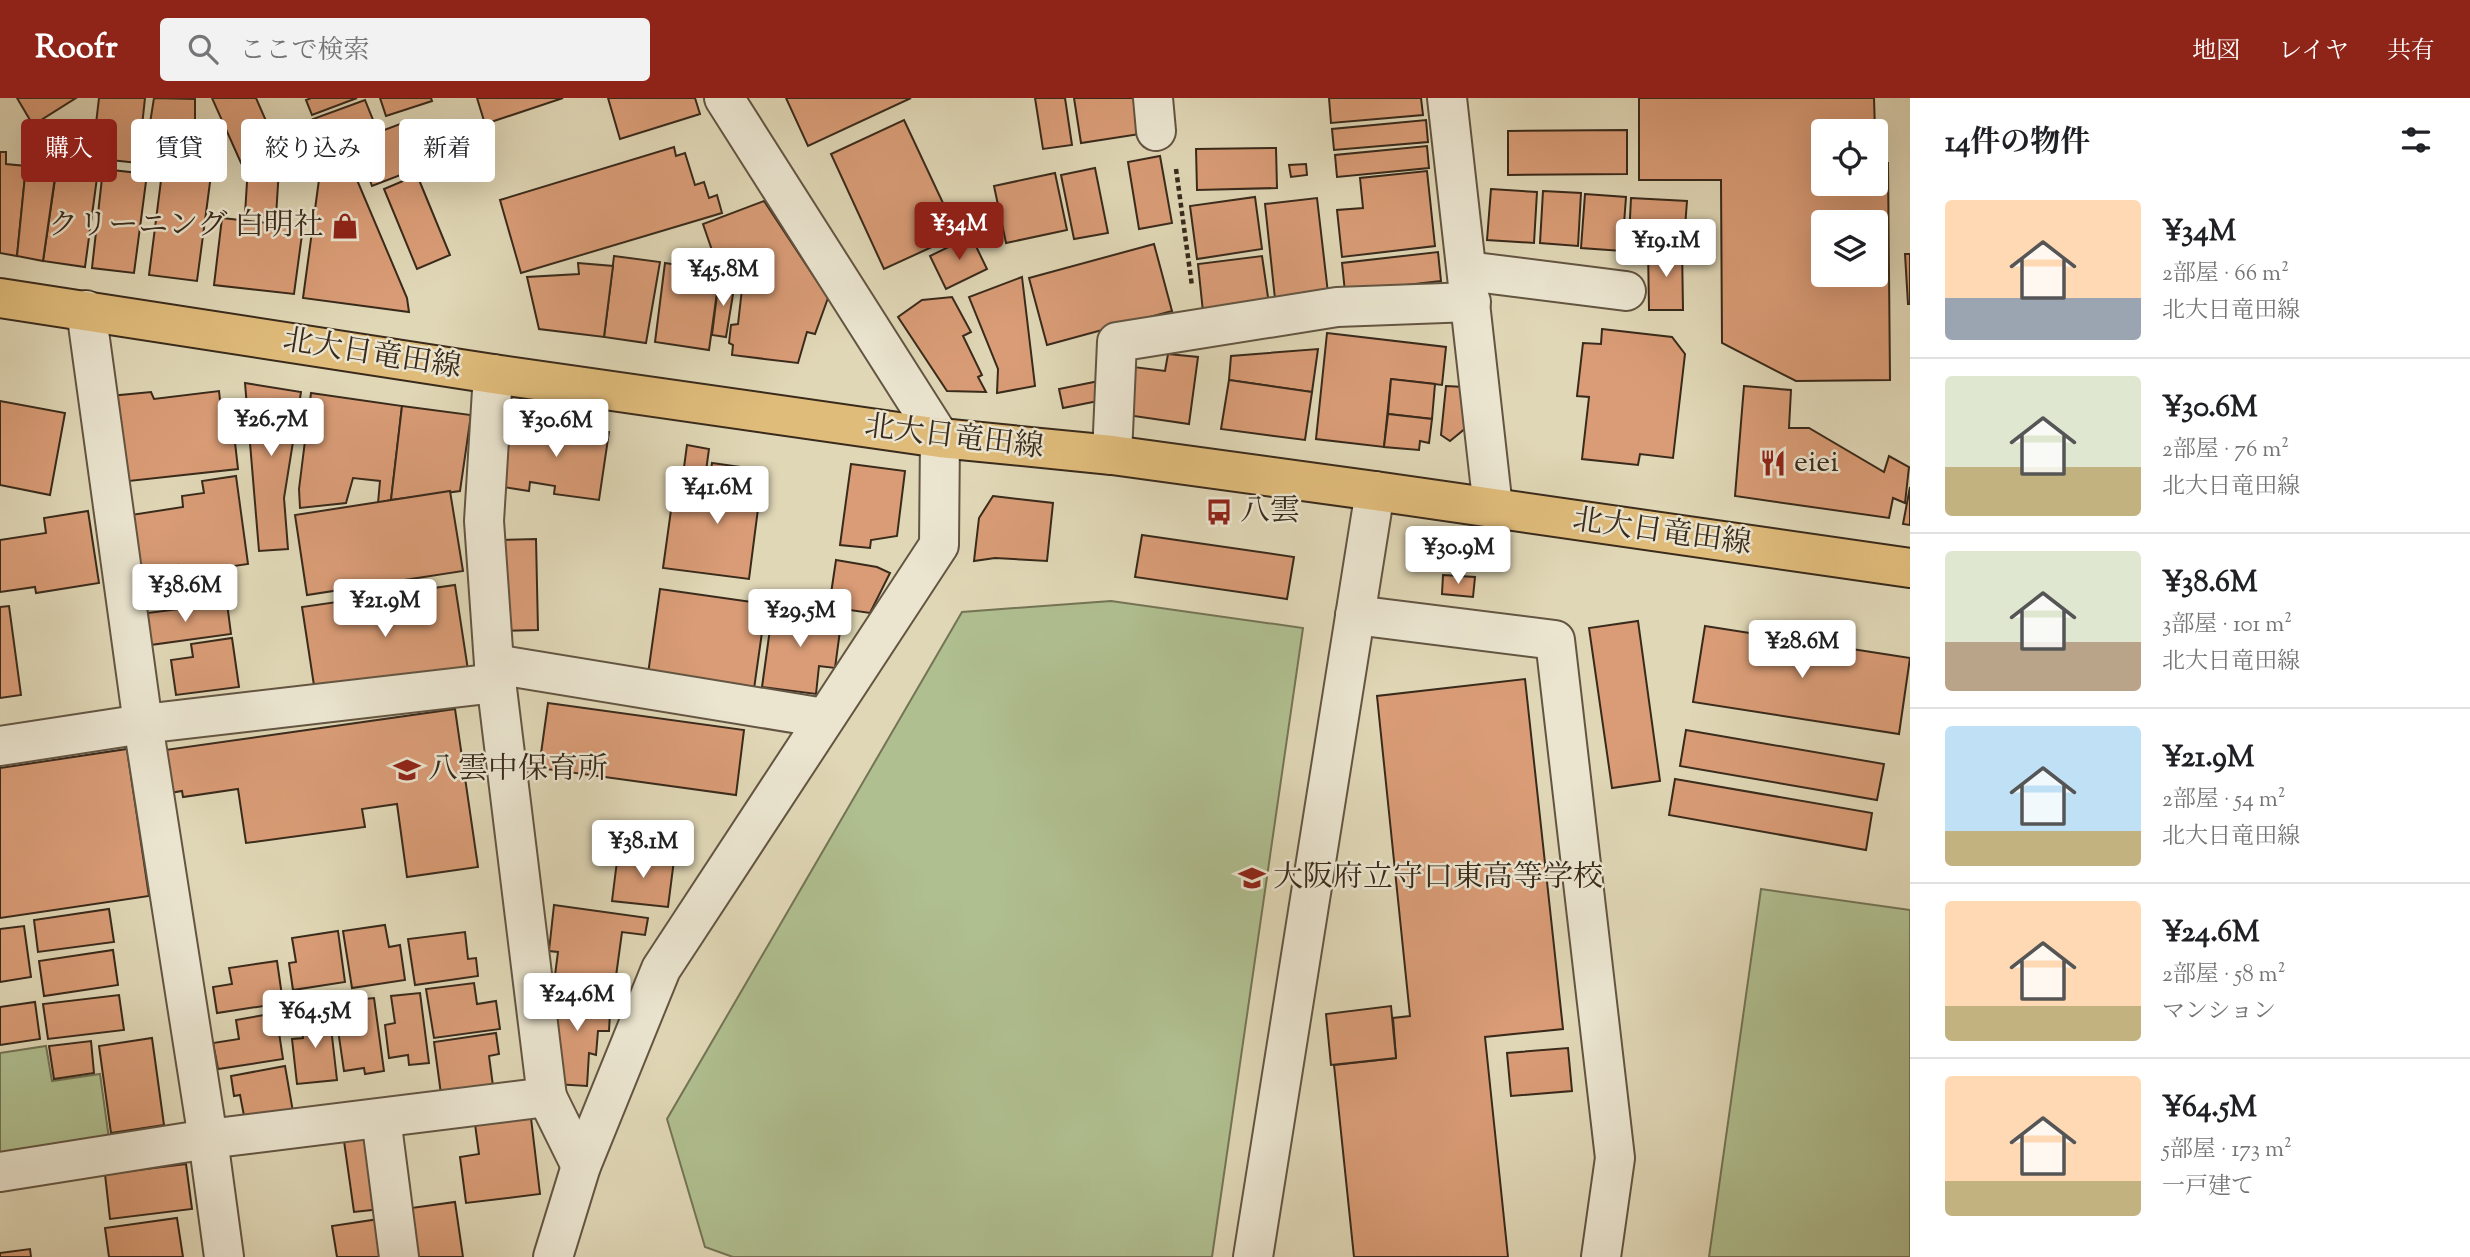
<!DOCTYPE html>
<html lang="ja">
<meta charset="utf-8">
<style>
body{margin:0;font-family:"Sorts Mill Goudy","Noto Serif JP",serif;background:#f2f2f2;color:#202124;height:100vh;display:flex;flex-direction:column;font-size:26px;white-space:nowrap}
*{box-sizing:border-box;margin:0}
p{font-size:23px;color:#757577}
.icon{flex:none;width:38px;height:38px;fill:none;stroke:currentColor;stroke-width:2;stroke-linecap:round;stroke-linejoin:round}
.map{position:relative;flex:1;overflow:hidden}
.drawer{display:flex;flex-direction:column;background:#fff;width:560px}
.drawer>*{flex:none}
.guide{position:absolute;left:21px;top:21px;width:665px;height:63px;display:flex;gap:14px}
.fabs{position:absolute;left:1811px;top:21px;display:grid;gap:14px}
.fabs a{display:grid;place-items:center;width:77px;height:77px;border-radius:7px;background:#fff;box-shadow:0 7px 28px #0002;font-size:35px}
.price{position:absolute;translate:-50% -60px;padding:0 16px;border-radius:7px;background:#fff;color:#222;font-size:23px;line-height:46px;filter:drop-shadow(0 2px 4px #0008)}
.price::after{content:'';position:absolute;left:50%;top:42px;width:21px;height:16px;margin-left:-10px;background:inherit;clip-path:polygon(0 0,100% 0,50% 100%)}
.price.current{background:#8f2418;color:#fff}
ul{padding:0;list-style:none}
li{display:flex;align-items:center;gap:21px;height:175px;padding:0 35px}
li+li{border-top:2px solid #e0e0e0}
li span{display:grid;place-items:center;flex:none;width:196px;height:140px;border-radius:7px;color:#555}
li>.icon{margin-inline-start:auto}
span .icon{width:84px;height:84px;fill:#fffc;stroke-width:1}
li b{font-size:30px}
h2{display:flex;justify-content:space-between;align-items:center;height:84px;padding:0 35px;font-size:30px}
.chip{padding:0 24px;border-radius:7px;background:#fff;box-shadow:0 7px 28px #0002;font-size:24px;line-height:63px}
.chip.current{background:#8f2418;color:#fff}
header{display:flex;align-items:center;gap:42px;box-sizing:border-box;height:98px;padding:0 35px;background:#8f2418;color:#fff}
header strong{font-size:33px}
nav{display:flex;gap:38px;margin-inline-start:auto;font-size:24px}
.search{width:490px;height:63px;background:#f2f2f2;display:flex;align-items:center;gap:18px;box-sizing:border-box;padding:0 24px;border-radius:7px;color:#757577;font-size:26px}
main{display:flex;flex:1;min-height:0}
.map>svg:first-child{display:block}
.green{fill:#b0bf90;stroke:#747456;stroke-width:2}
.building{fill:#d99c76;stroke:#392a1b;stroke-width:2;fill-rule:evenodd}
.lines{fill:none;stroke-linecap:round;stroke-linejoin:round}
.minor-casing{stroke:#635542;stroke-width:42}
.major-casing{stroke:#392a1b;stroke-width:42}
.path{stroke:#392a1b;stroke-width:4.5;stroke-dasharray:5 3.5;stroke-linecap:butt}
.minor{stroke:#ebe5d0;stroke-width:38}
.major{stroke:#e0bc7b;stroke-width:38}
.labels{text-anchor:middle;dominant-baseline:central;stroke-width:5;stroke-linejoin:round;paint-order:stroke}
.poi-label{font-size:30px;fill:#392a1b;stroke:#ebe5d0;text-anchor:start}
.street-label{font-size:30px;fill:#392a1b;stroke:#ebe5d0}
</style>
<header>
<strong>Roofr</strong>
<div class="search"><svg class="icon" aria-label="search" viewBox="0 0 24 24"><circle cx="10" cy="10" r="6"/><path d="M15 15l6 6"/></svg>ここで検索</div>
<nav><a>地図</a><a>レイヤ</a><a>共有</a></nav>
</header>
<main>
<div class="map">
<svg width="1910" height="1159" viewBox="0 0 1910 1159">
<rect width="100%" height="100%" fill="#e0d7b6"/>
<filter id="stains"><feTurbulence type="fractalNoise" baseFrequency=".00286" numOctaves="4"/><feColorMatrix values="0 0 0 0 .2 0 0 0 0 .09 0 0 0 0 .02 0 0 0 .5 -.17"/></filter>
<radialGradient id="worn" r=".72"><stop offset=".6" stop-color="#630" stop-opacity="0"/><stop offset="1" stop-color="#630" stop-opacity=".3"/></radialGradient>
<!-- green -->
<g class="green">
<polygon points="1111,503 1303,530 1212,1159 733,1159 705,1149 667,1021 962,514"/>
<polygon points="1761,791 1910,812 1910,1159 1709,1159"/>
<polygon points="46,948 52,983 100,976 110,1048 0,1064 0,955"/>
</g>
<!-- building -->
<g class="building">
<polygon points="17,0 76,0 33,27"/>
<polygon points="99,0 145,0 138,65 92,60"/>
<polygon points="154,0 195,1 195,22 216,39 197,183 149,177 165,51 146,50"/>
<polygon points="212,0 256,0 277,48 241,65"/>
<polygon points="311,0 357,0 312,17 306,2"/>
<polygon points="380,0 431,0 432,3 386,18"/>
<polygon points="477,0 563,0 485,26"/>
<polygon points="608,0 695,0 700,16 620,41"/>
<polygon points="786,0 911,0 808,48"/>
<polygon points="1035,0 1065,0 1072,47 1043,51"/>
<polygon points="1074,0 1134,0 1140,36 1081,45"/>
<polygon points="1329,0 1421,0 1423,17 1331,25"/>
<path d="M1639 0H1874L1875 33H1824V86H1876V65H1888L1890 282 1796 283 1722 245 1721 82H1639ZM1824 124H1876V177H1824Z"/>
<polygon points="365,2 373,22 321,40 313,21"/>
<polygon points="904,22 958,137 884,171 831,56"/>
<polygon points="1426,22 1428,44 1334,52 1332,31"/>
<polygon points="408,23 424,68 372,88 355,43"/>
<polygon points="1627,32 1627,76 1508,77 1508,33"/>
<polygon points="1427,48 1429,70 1337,79 1335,57"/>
<polygon points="674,49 676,58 685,55 695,87 704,84 709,100 717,97 722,115 521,175 500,102"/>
<polygon points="1276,50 1277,90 1197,92 1196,51"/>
<polygon points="323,52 346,56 407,200 409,214 303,200"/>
<polygon points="0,54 6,54 6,66 26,68 17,158 0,155"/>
<polygon points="1160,58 1172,125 1139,131 1128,64"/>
<polygon points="58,61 99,65 85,169 43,163"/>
<polygon points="1306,66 1307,77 1291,79 1289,67"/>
<polygon points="26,68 56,72 43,163 17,158"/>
<polygon points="248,68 279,70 276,119 245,116"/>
<polygon points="1095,70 1108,135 1074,141 1061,77"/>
<polygon points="103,71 147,76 134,175 92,170"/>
<polygon points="1427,73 1435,148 1342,159 1337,112 1363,110 1360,80"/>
<polygon points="1055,75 1067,132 1006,145 994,88"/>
<polygon points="417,77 450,157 417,171 384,91"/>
<polygon points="1491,91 1537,94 1534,145 1487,142"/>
<polygon points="1543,93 1581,95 1578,148 1540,145"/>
<polygon points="1585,96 1626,99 1622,153 1581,150"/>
<polygon points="1255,99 1262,151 1197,161 1190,108"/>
<polygon points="1317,100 1328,195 1275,201 1265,106"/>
<polygon points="1631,100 1687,103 1684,143 1629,140"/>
<polygon points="764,103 828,200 815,236 807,234 798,265 732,257 733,247 729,245 731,227 738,226 744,173 759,172 747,152 715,161 703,126"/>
<polygon points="222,120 303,129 294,196 214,187"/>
<polygon points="971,138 987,171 946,191 930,158"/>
<polygon points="1154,146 1172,213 1047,247 1029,180"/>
<polygon points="1682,149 1683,212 1649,212 1648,150"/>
<polygon points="1438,154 1441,183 1345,194 1342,165"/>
<polygon points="1905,156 1910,156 1910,206 1908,206"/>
<polygon points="614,158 660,164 646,245 604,239"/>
<polygon points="1262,158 1269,206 1203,214 1198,166"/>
<polygon points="578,165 613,168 604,239 539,231 527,179 579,176"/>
<polygon points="665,165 720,173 709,252 655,244"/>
<polygon points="1022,179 1035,288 997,295 998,271 969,199"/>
<polygon points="719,181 735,184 726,239 712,237"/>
<polygon points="952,199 971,234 963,238 982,277 978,279 986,294 947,293 898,219 922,202"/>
<polygon points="1602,231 1672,239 1685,256 1673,360 1640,356 1638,367 1582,361 1589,299 1577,298 1583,245 1601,246"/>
<polygon points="1327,235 1446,249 1442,287 1391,281 1384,349 1316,341"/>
<polygon points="1318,251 1312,294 1229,282 1231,258"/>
<polygon points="1168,256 1198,259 1189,326 1127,317 1134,269 1165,273"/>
<polygon points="1391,281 1435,286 1432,321 1388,316"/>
<polygon points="1229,282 1312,294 1305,342 1221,331"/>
<polygon points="1099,283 1103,302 1063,310 1059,291"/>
<polygon points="245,285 301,294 284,400 288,451 259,453"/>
<polygon points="1446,288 1464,289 1467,329 1450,343 1441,337"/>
<polygon points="1744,288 1791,292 1789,330 1809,330 1884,374 1889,358 1909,369 1905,405 1893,400 1889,420 1735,398"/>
<polygon points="219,293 221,311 231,309 238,371 120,384 110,298 151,294 154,301"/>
<polygon points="311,295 402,308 391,402 378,405 380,383 353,380 346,405 300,410 299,391"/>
<polygon points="0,303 65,315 50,397 0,387"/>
<polygon points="402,308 471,317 460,393 391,402"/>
<polygon points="1388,316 1432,321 1429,345 1420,343 1419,352 1384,349"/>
<polygon points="512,321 609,334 599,402 554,396 555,388 530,384 529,393 503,389"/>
<polygon points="687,347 709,351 702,402 680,399"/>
<polygon points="712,365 763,372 749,481 663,470 672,405 706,410"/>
<polygon points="851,366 905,373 897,438 871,442 870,450 840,447"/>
<polygon points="236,378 248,466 180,476 178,467 139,473 131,417 183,409 182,398 204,395 202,383"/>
<polygon points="1910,389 1910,427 1903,426"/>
<polygon points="450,393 463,473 307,497 295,417"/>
<polygon points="993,398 1053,405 1047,463 995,460 974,463 979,420"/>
<polygon points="88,413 99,485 36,495 35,489 0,494 0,442 46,435 44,420"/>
<polygon points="1142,437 1294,459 1287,501 1135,479"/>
<polygon points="536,441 538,532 498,533 496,442"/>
<polygon points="836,462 877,469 890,475 870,515 829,509"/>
<polygon points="1443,477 1475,479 1473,499 1442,496"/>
<polygon points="455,487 468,572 315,594 302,509"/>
<polygon points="660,491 766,506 753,598 647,583"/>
<polygon points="227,505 231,536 143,548 139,516"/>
<polygon points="9,508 21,597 0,600 0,509"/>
<polygon points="773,509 842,518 835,570 819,568 816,596 762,589"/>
<polygon points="1638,523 1660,683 1612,690 1589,530"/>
<polygon points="1705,528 1910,560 1899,636 1693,604"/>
<polygon points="232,540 239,589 176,597 171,562 193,559 191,546"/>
<polygon points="1525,581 1563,931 1485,939 1508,1159 1354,1159 1334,967 1396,960 1393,920 1410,918 1377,598"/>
<polygon points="548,605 744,632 736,697 539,670"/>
<polygon points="455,611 478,769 407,779 397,706 362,711 365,729 246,745 238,691 183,699 182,693 164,696 158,653"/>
<polygon points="1686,632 1884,666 1877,702 1680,668"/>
<polygon points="127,651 149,798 0,820 0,670"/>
<polygon points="1675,681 1872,715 1866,752 1669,717"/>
<polygon points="618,755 674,762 668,809 612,803"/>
<polygon points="554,807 648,820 645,837 622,834 614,893 554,885 558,854 549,853"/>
<polygon points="109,811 114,844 38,854 34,822"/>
<polygon points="385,827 389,849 400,847 405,882 352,890 343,833"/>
<polygon points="24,828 31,879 0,884 0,831"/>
<polygon points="338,833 345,884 293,892 289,865 296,864 292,840"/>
<polygon points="465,834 468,861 476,860 478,878 415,887 408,841"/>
<polygon points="113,852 118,887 44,898 39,863"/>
<polygon points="277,863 283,905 217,915 213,889 232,886 229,870"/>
<polygon points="474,885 477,906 496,903 500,931 434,940 426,891"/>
<polygon points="552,894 611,897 609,933 598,933 596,957 589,955 587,988 555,986"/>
<polygon points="420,895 429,965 409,967 408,957 389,960 385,927 395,925 391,898"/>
<polygon points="119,897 124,932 48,941 43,906"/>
<polygon points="374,900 384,973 365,976 364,970 344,973 338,932 348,931 345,903"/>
<polygon points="35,904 40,941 0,947 0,909"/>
<polygon points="1391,908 1396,960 1331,967 1326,916"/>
<polygon points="329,912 337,982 297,986 292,941 303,940 300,916"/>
<polygon points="276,915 283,961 218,971 213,945 239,941 236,922"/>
<polygon points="496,935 499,956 489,958 493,988 441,996 434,944"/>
<polygon points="152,940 164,1027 111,1035 99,948"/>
<polygon points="91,943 94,975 54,981 49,948"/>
<polygon points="1568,950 1572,993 1511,998 1507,955"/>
<polygon points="285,968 293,1014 245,1023 240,997 234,998 231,978"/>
<polygon points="531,1020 540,1096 466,1105 460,1059 479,1056 475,1026"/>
<polygon points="370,1039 381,1111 354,1114 344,1043"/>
<polygon points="186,1066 192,1111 110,1121 105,1076"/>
<polygon points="455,1104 463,1159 411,1159 404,1111"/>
<polygon points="177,1120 183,1159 109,1159 105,1130"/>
<polygon points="379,1121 384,1159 337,1159 332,1128"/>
<polygon points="30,1151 31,1159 0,1159 0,1155"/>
</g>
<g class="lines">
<!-- minor casing -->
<g class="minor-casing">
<g id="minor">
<polyline points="1153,0 1156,33"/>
<polyline points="1447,0 1493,410"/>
<polyline points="1467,173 1626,193"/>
<polyline points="86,212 143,626 208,1041 224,1159"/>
<polyline points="493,276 484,423 494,566 547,999"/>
<polyline points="1112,357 1117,244 1337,209 1471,204"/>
<polyline points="1355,517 1555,542 1615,1060 1601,1159"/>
<polyline points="494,566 824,620"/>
<polyline points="0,648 143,626 496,585"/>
<polyline points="381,1020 399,1159"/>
<polyline points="0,1074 208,1041 547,999 581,1068"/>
<polyline points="553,1159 581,1068 661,871 939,447 940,340 724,0"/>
<polyline points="1253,1159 1375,393"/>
</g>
</g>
<!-- major casing -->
<g class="major-casing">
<polyline id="major" points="0,200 493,276 940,340 1112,357 1375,393 1910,470"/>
</g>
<!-- path -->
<polyline class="path" points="1176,71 1192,188"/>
<!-- minor -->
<use href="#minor" class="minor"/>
<!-- major -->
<use href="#major" class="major"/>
</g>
<!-- icons -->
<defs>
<g id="shop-bare" transform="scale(2.1)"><path d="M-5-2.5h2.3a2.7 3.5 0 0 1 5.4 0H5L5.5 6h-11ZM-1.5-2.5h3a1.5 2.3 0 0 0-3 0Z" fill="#8f2418" stroke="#ebe5d0" stroke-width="2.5" paint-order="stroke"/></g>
<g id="restaurant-bare" transform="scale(2.1)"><path d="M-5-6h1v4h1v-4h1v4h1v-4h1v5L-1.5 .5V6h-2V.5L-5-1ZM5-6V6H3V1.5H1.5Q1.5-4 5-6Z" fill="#8f2418" stroke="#ebe5d0" stroke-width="2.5" paint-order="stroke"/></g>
<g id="bus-bare" transform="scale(2.1)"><path d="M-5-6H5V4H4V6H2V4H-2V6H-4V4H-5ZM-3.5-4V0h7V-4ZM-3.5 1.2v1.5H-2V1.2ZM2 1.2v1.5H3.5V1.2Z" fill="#8f2418" stroke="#ebe5d0" stroke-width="2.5" paint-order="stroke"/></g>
<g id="school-bare" transform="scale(2.1)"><path d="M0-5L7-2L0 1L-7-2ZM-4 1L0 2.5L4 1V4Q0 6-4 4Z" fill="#8f2418" stroke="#ebe5d0" stroke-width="2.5" paint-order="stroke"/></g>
</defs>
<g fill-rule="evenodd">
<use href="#shop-bare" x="345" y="128"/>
<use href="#restaurant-bare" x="1773" y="365"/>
<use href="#bus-bare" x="1219" y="414"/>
<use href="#school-bare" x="407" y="672"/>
<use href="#school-bare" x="1252" y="780"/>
</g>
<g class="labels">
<!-- poi labels -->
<g class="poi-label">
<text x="324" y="128" text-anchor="end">クリーニング 白明社</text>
<text x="1794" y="365">eiei</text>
<text x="1240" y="414">八雲</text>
<text x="428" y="672">八雲中保育所</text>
<text x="1273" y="780">大阪府立守口東高等学校</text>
</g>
<!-- street labels -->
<g class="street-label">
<text transform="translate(372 257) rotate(9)">北大日竜田線</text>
<text transform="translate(954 340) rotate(7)">北大日竜田線</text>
<text transform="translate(1662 435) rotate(8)">北大日竜田線</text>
</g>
</g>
<rect width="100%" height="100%" filter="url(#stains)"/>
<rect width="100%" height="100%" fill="url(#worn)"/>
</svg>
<div class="fabs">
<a><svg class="icon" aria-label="locate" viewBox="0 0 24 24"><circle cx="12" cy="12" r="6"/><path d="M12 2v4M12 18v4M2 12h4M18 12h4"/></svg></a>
<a><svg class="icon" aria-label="layers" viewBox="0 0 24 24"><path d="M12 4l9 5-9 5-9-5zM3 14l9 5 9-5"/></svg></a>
</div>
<b class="price current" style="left:959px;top:164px">¥34M</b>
<b class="price" style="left:1666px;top:181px">¥19.1M</b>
<b class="price" style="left:723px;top:210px">¥45.8M</b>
<b class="price" style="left:271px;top:360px">¥26.7M</b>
<b class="price" style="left:556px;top:361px">¥30.6M</b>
<b class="price" style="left:717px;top:428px">¥41.6M</b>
<b class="price" style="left:1458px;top:488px">¥30.9M</b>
<b class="price" style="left:185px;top:526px">¥38.6M</b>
<b class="price" style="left:385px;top:541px">¥21.9M</b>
<b class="price" style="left:800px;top:551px">¥29.5M</b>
<b class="price" style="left:1802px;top:582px">¥28.6M</b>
<b class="price" style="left:643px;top:782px">¥38.1M</b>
<b class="price" style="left:577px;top:935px">¥24.6M</b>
<b class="price" style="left:315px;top:952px">¥64.5M</b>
<div class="guide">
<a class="chip current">購入</a>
<a class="chip">賃貸</a>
<a class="chip">絞り込み</a>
<a class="chip">新着</a>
</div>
</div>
<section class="drawer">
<h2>14件の物件<svg class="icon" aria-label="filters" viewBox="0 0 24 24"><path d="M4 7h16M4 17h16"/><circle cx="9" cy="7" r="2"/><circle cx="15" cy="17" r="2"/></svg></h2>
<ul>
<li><span style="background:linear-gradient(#ffd9b3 70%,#9aa5b1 0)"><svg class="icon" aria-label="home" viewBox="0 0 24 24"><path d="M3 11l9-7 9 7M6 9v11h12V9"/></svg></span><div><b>¥34M</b><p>2部屋 · 66 m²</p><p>北大日竜田線</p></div></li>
<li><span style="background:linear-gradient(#dfe7d0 65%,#c2b280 0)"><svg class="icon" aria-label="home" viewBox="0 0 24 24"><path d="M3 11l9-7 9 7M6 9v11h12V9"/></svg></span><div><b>¥30.6M</b><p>2部屋 · 76 m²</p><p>北大日竜田線</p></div></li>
<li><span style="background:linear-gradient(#dfe7d0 65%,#b9a48a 0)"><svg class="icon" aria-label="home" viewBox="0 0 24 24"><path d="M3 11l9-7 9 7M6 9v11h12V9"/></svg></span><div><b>¥38.6M</b><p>3部屋 · 101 m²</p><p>北大日竜田線</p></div></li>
<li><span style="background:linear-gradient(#bfe0f5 75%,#c2b280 0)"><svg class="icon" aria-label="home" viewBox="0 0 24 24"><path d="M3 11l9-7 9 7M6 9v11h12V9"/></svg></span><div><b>¥21.9M</b><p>2部屋 · 54 m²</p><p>北大日竜田線</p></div></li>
<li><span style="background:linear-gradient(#ffd9b3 75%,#c2b280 0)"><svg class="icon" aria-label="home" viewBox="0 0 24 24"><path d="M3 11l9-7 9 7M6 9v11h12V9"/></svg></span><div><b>¥24.6M</b><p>2部屋 · 58 m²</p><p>マンション</p></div></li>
<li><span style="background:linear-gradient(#ffd9b3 75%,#c2b280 0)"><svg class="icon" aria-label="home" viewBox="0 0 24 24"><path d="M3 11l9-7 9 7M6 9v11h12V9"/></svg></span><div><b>¥64.5M</b><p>5部屋 · 173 m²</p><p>一戸建て</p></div></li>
</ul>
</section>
</main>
